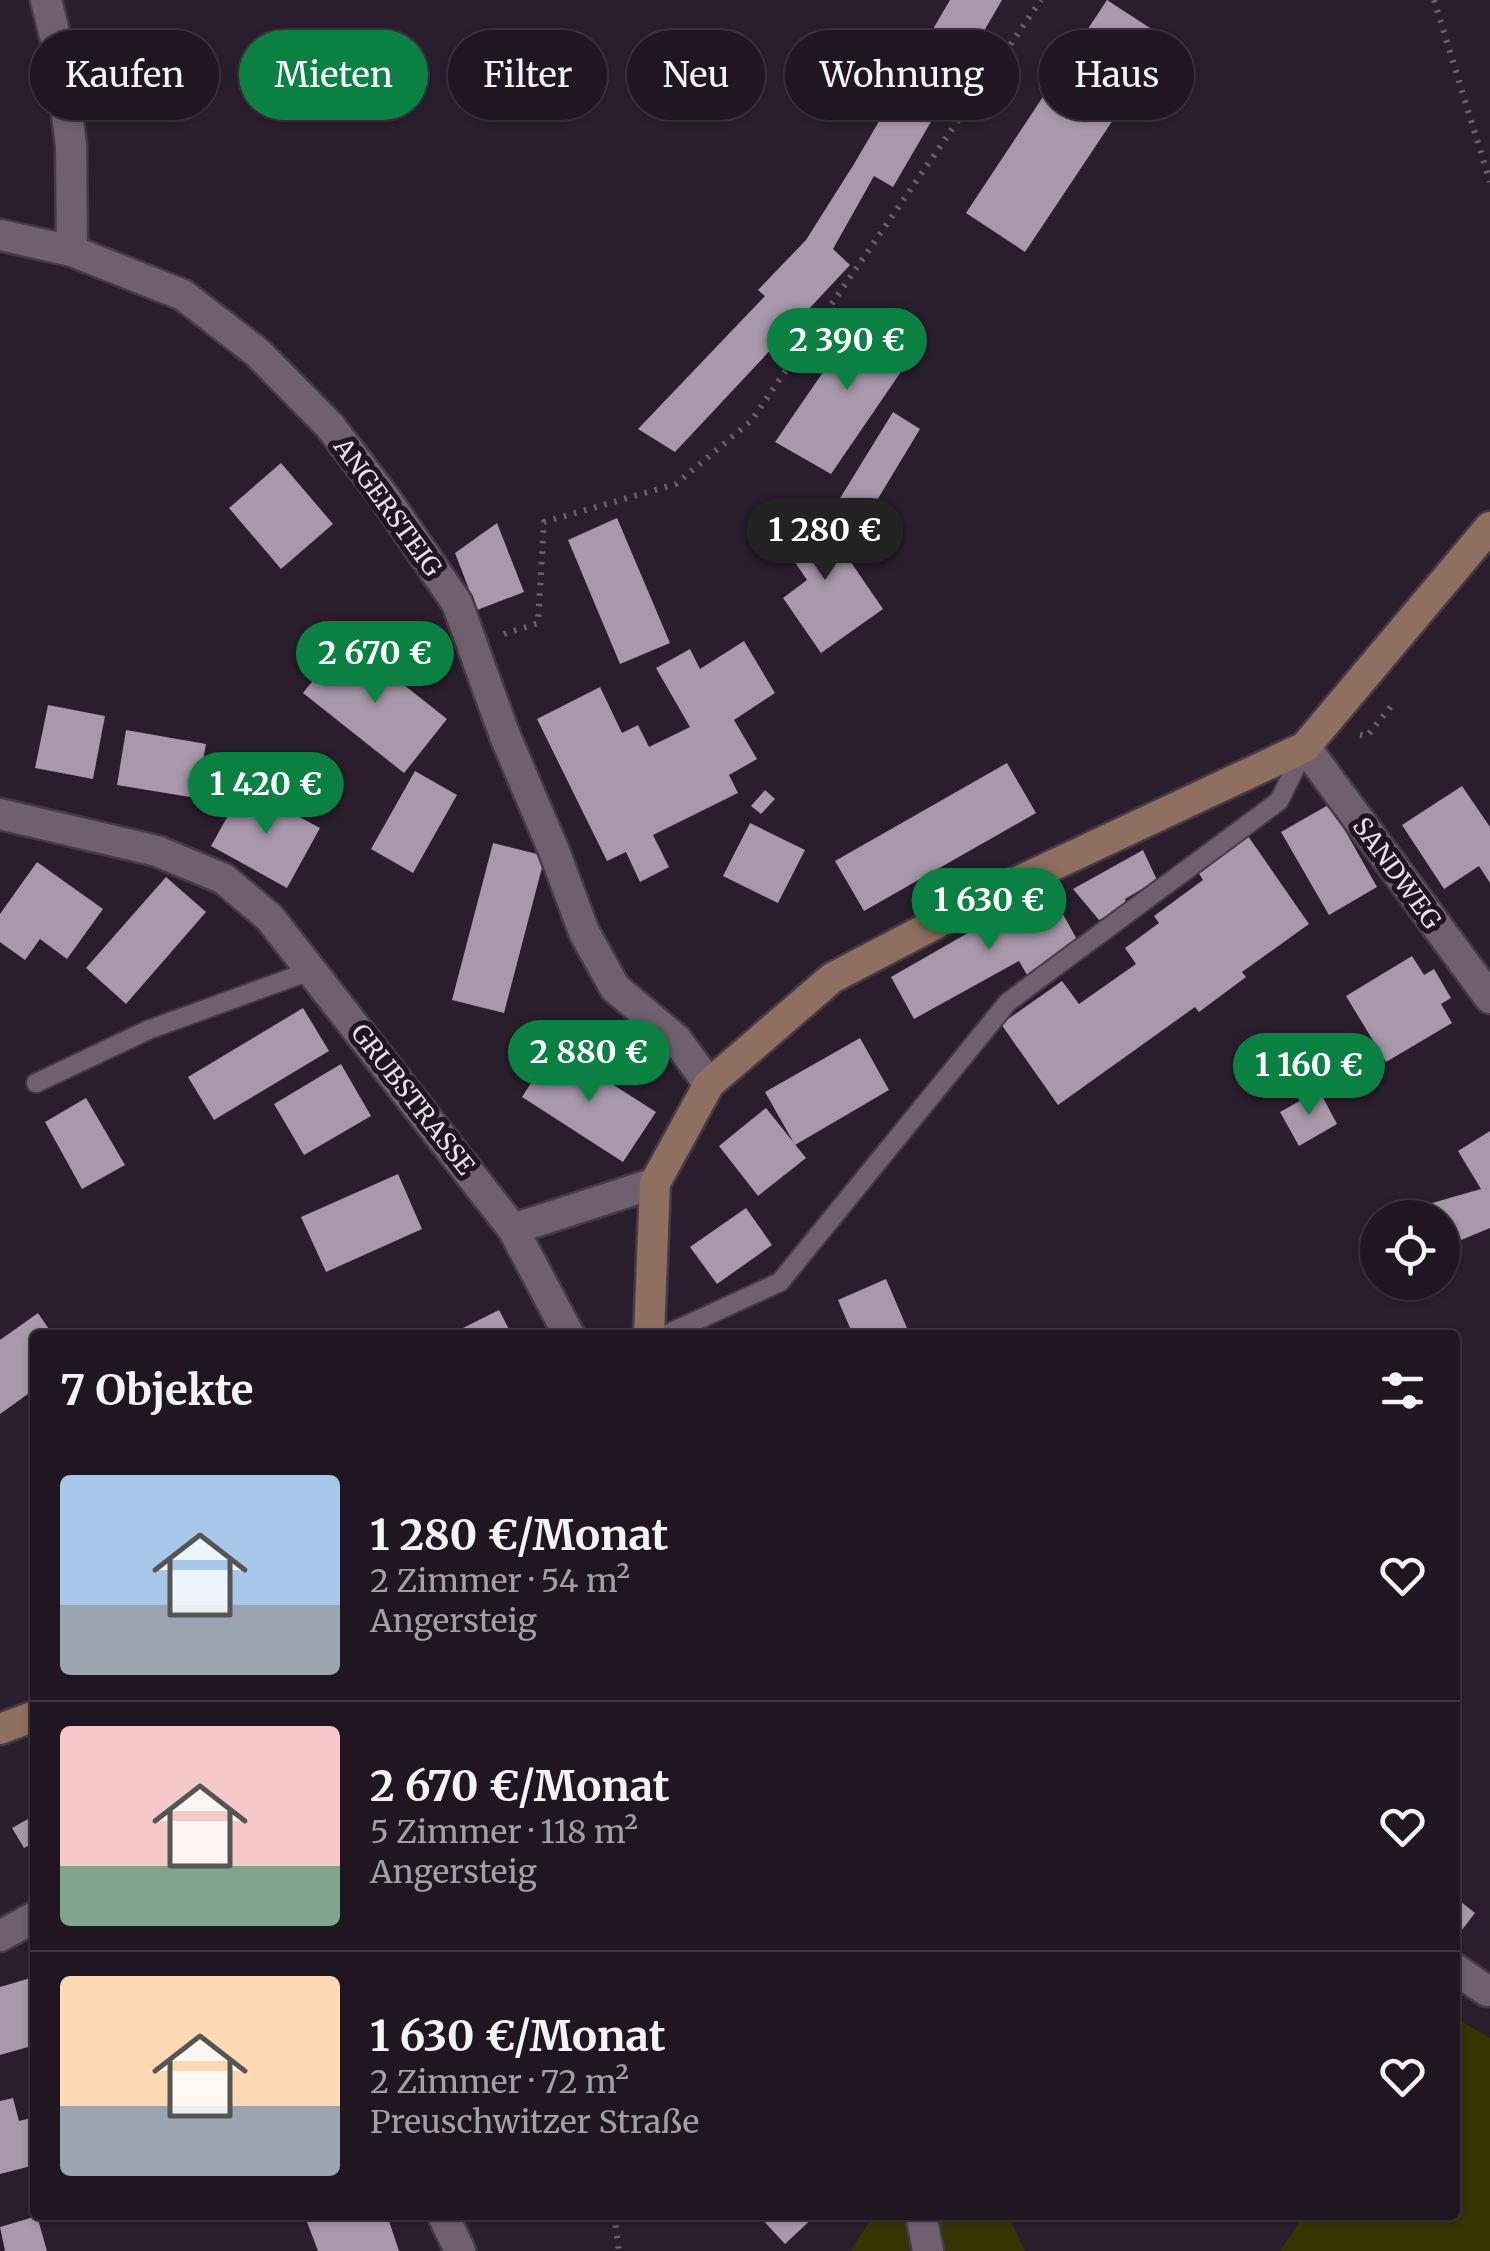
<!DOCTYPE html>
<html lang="de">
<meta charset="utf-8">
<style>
body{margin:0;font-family:Merriweather,serif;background:#2d232e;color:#f1f3f6;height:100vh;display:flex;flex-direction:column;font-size:38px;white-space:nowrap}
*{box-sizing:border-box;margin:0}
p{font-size:32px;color:#a29fa5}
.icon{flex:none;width:55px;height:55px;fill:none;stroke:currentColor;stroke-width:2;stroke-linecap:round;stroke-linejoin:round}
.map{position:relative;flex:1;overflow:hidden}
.sheet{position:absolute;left:30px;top:1330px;width:1430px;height:890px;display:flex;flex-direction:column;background:#201621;border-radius:10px;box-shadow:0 2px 8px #0004,0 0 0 2px #3d353f}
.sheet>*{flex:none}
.hud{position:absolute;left:30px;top:30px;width:1430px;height:90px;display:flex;gap:20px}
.buttons{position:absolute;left:1360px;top:1200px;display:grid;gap:20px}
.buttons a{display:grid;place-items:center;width:100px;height:100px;border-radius:50%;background:#201621;box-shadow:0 2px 8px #0004,0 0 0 2px #3d353f;font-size:50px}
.price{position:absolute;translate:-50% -85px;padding:0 22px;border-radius:35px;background:#0b8043;color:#fff;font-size:32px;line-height:65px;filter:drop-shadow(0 2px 5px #0008)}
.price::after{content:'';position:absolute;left:50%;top:60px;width:30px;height:22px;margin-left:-15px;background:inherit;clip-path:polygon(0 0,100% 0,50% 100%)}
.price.on{background:#222;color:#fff}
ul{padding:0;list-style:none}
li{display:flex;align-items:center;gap:30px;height:250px;padding:0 30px}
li+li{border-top:2px solid #3d353f}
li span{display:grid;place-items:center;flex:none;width:280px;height:200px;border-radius:10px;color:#555}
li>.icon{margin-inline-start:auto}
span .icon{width:120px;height:120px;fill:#fffc;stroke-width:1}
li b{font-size:42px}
h2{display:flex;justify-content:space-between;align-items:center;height:120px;padding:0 30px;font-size:42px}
.pill{padding:0 35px;border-radius:45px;background:#201621;box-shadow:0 2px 8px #0004,0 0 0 2px #3d353f;font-size:35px;line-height:90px}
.pill.on{background:#0b8043;color:#fff}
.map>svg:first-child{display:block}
.green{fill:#343500}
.building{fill:#a798aa}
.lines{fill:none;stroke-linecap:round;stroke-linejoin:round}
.lane-casing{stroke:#453b47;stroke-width:22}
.street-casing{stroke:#453b47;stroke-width:35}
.secondary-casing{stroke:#453b47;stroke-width:35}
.path{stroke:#6b606c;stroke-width:6;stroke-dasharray:2.5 8;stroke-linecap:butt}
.lane{stroke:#6f6070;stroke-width:18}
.street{stroke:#6f6070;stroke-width:30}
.secondary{stroke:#8f6f5f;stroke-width:30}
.labels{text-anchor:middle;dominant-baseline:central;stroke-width:10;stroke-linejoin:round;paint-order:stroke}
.street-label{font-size:25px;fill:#e8e0e9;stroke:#201422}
</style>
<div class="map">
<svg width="1490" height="2251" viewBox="0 0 1490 2251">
<rect width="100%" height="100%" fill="#2a1e2c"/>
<!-- green -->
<g class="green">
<polygon points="1455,2018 1490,2038 1490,2251 1280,2251 1304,2215 1455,2215"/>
<polygon points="874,2215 1008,2215 1025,2251 850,2251"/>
</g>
<!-- building -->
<g class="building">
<polygon points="950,0 1002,0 893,187 874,176 833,249 850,265 675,452 638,429 765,296 758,290 806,240 854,164"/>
<polygon points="1107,0 1167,39 1025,252 966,213"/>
<polygon points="865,311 918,347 831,474 775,442"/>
<polygon points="893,412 920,429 859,530 831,513"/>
<polygon points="281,463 333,524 281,569 229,508"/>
<polygon points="813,507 883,609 821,653 783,598 807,580 775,533"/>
<polygon points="617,518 670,643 620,664 568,540"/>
<polygon points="497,523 524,592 477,610 455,553"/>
<polygon points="346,639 447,719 404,773 303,693"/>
<polygon points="744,641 775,693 734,720 757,759 729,775 738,793 653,835 669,867 640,882 626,852 607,861 537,719 600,687 622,733 638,725 649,747 690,727 656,668 690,649 700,669"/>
<polygon points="48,705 105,716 93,779 35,768"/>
<polygon points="126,730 206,744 196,798 117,785"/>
<polygon points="1007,763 1036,813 864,911 835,861"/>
<polygon points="415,771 457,795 413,873 371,849"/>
<polygon points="1462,786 1490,827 1490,883 1479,866 1444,889 1402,825"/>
<polygon points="244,787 320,828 287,888 211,846"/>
<polygon points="765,790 775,799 761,814 751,806"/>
<polygon points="1330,804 1377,887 1329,915 1281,832"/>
<polygon points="750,823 805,850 778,903 723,876"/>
<polygon points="1248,836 1309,924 1242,972 1246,977 1199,1012 1195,1007 1058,1105 1001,1024 1062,981 1079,1004 1136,964 1125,948 1159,923 1154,916 1203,880 1198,872"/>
<polygon points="493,843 545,856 504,1013 452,1000"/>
<polygon points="1143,850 1157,880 1125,899 1127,906 1099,920 1073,889"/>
<polygon points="37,862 103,909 67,959 40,939 25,960 0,942 0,914"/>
<polygon points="166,877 206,912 126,1004 86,968"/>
<polygon points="1048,887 1080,945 1027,975 1019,961 914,1019 891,977"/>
<polygon points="1412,956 1424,975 1434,969 1451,998 1441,1004 1452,1023 1386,1062 1346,996"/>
<polygon points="303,1008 329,1051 214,1120 188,1077"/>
<polygon points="860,1038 889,1090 795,1145 765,1092"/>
<polygon points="554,1047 656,1112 623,1162 522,1097"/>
<polygon points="341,1064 371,1116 304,1155 274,1104"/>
<polygon points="1319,1090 1337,1124 1299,1146 1280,1112"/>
<polygon points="86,1098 125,1165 82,1189 45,1122"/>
<polygon points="766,1108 806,1158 758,1196 719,1146"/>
<polygon points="1490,1131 1490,1228 1442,1248 1442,1218 1429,1218 1425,1205 1481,1189 1458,1151"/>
<polygon points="398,1174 422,1229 326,1272 301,1217"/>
<polygon points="746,1208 772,1245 717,1284 690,1247"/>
<polygon points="886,1279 910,1335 853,1335 838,1300"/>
<polygon points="499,1310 512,1335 449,1335"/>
<polygon points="38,1313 53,1335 35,1335 35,1389 0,1414 0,1340"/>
<polygon points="35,1815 35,1842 24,1848 12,1828"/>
<polygon points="1455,1897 1475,1913 1455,1939"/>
<polygon points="34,1977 35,2045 0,2055 0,1987"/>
<polygon points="13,2098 19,2121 35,2117 35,2165 0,2174 0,2101"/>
<polygon points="326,2215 387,2215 399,2251 318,2251 307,2222"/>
<polygon points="758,2215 816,2215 785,2244"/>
<polygon points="37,2216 47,2251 5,2251 0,2227"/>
</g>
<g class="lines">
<!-- lane casing -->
<g class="lane-casing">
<g id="lane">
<polyline points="36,1083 148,1030 310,971"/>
<polyline points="665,1335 780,1282 1008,1002 1279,801 1305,748"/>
</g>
</g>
<!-- street casing -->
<g class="street-casing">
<g id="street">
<polyline points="46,0 58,48 71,145 72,251"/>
<polyline points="0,235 72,251 183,295 258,353 330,426 385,498 457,603 505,736 554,851 584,932 615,988 676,1039 709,1084"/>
<polyline points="1305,747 1490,998"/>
<polyline points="0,814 157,851 224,879 270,918 513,1229 569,1335"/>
<polyline points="513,1229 655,1183"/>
<polyline points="0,1936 35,1917"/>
<polyline points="1455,1969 1487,1991"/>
<polyline points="443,2215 460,2251"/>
<polyline points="921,2215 928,2251"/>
</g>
</g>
<!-- secondary casing -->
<g class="secondary-casing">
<g id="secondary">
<polyline points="649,1335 655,1183 709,1084 832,978 998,891 1305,747 1490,527"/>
<polyline points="0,1729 35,1716"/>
</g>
</g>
<!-- path -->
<g class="path">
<polyline points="1434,0 1490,182"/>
<polyline points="504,634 538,623 544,522 676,484 751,421 1041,0"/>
<polyline points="1360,735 1367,736 1392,705"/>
<polyline points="614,2215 619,2251"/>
</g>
<!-- lane -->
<use href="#lane" class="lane"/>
<!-- street -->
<use href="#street" class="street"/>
<!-- secondary -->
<use href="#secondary" class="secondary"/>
</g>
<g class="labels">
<!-- street labels -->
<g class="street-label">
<text transform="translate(388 507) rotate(54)">ANGERSTEIG</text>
<text transform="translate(1397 873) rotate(54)">SANDWEG</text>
<text transform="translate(413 1099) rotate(52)">GRUBSTRASSE</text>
</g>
</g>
</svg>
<div class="buttons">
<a><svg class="icon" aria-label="locate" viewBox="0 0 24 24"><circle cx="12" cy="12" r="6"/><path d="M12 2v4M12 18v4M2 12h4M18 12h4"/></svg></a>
</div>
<b class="price" style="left:847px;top:393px">2 390 €</b>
<b class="price on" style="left:825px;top:583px">1 280 €</b>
<b class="price" style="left:375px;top:706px">2 670 €</b>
<b class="price" style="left:266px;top:837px">1 420 €</b>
<b class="price" style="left:989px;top:953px">1 630 €</b>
<b class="price" style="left:589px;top:1105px">2 880 €</b>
<b class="price" style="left:1309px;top:1118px">1 160 €</b>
<div class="hud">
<a class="pill">Kaufen</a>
<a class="pill on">Mieten</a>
<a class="pill">Filter</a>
<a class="pill">Neu</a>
<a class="pill">Wohnung</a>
<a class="pill">Haus</a>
</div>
<section class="sheet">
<h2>7 Objekte<svg class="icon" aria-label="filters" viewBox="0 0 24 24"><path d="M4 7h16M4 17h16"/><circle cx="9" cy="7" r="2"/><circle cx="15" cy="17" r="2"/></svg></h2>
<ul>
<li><span style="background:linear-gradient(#a9c7e8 65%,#9aa5b1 0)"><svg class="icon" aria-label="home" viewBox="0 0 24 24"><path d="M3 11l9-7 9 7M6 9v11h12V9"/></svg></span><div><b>1 280 €/Monat</b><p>2 Zimmer · 54 m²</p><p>Angersteig</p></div><svg class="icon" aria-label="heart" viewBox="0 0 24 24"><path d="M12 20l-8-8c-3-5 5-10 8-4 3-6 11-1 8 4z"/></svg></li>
<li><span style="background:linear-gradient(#f6c9c9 70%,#7fa58c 0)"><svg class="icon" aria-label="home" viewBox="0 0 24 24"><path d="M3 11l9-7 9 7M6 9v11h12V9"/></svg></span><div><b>2 670 €/Monat</b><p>5 Zimmer · 118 m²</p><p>Angersteig</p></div><svg class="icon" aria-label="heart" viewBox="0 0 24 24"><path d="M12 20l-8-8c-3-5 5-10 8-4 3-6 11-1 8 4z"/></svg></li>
<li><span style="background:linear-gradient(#ffd9b3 65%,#9aa5b1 0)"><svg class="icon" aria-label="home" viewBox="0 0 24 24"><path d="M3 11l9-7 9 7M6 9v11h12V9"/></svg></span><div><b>1 630 €/Monat</b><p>2 Zimmer · 72 m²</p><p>Preuschwitzer Straße</p></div><svg class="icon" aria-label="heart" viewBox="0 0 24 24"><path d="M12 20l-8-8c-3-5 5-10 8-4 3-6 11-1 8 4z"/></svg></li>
</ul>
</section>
</div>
